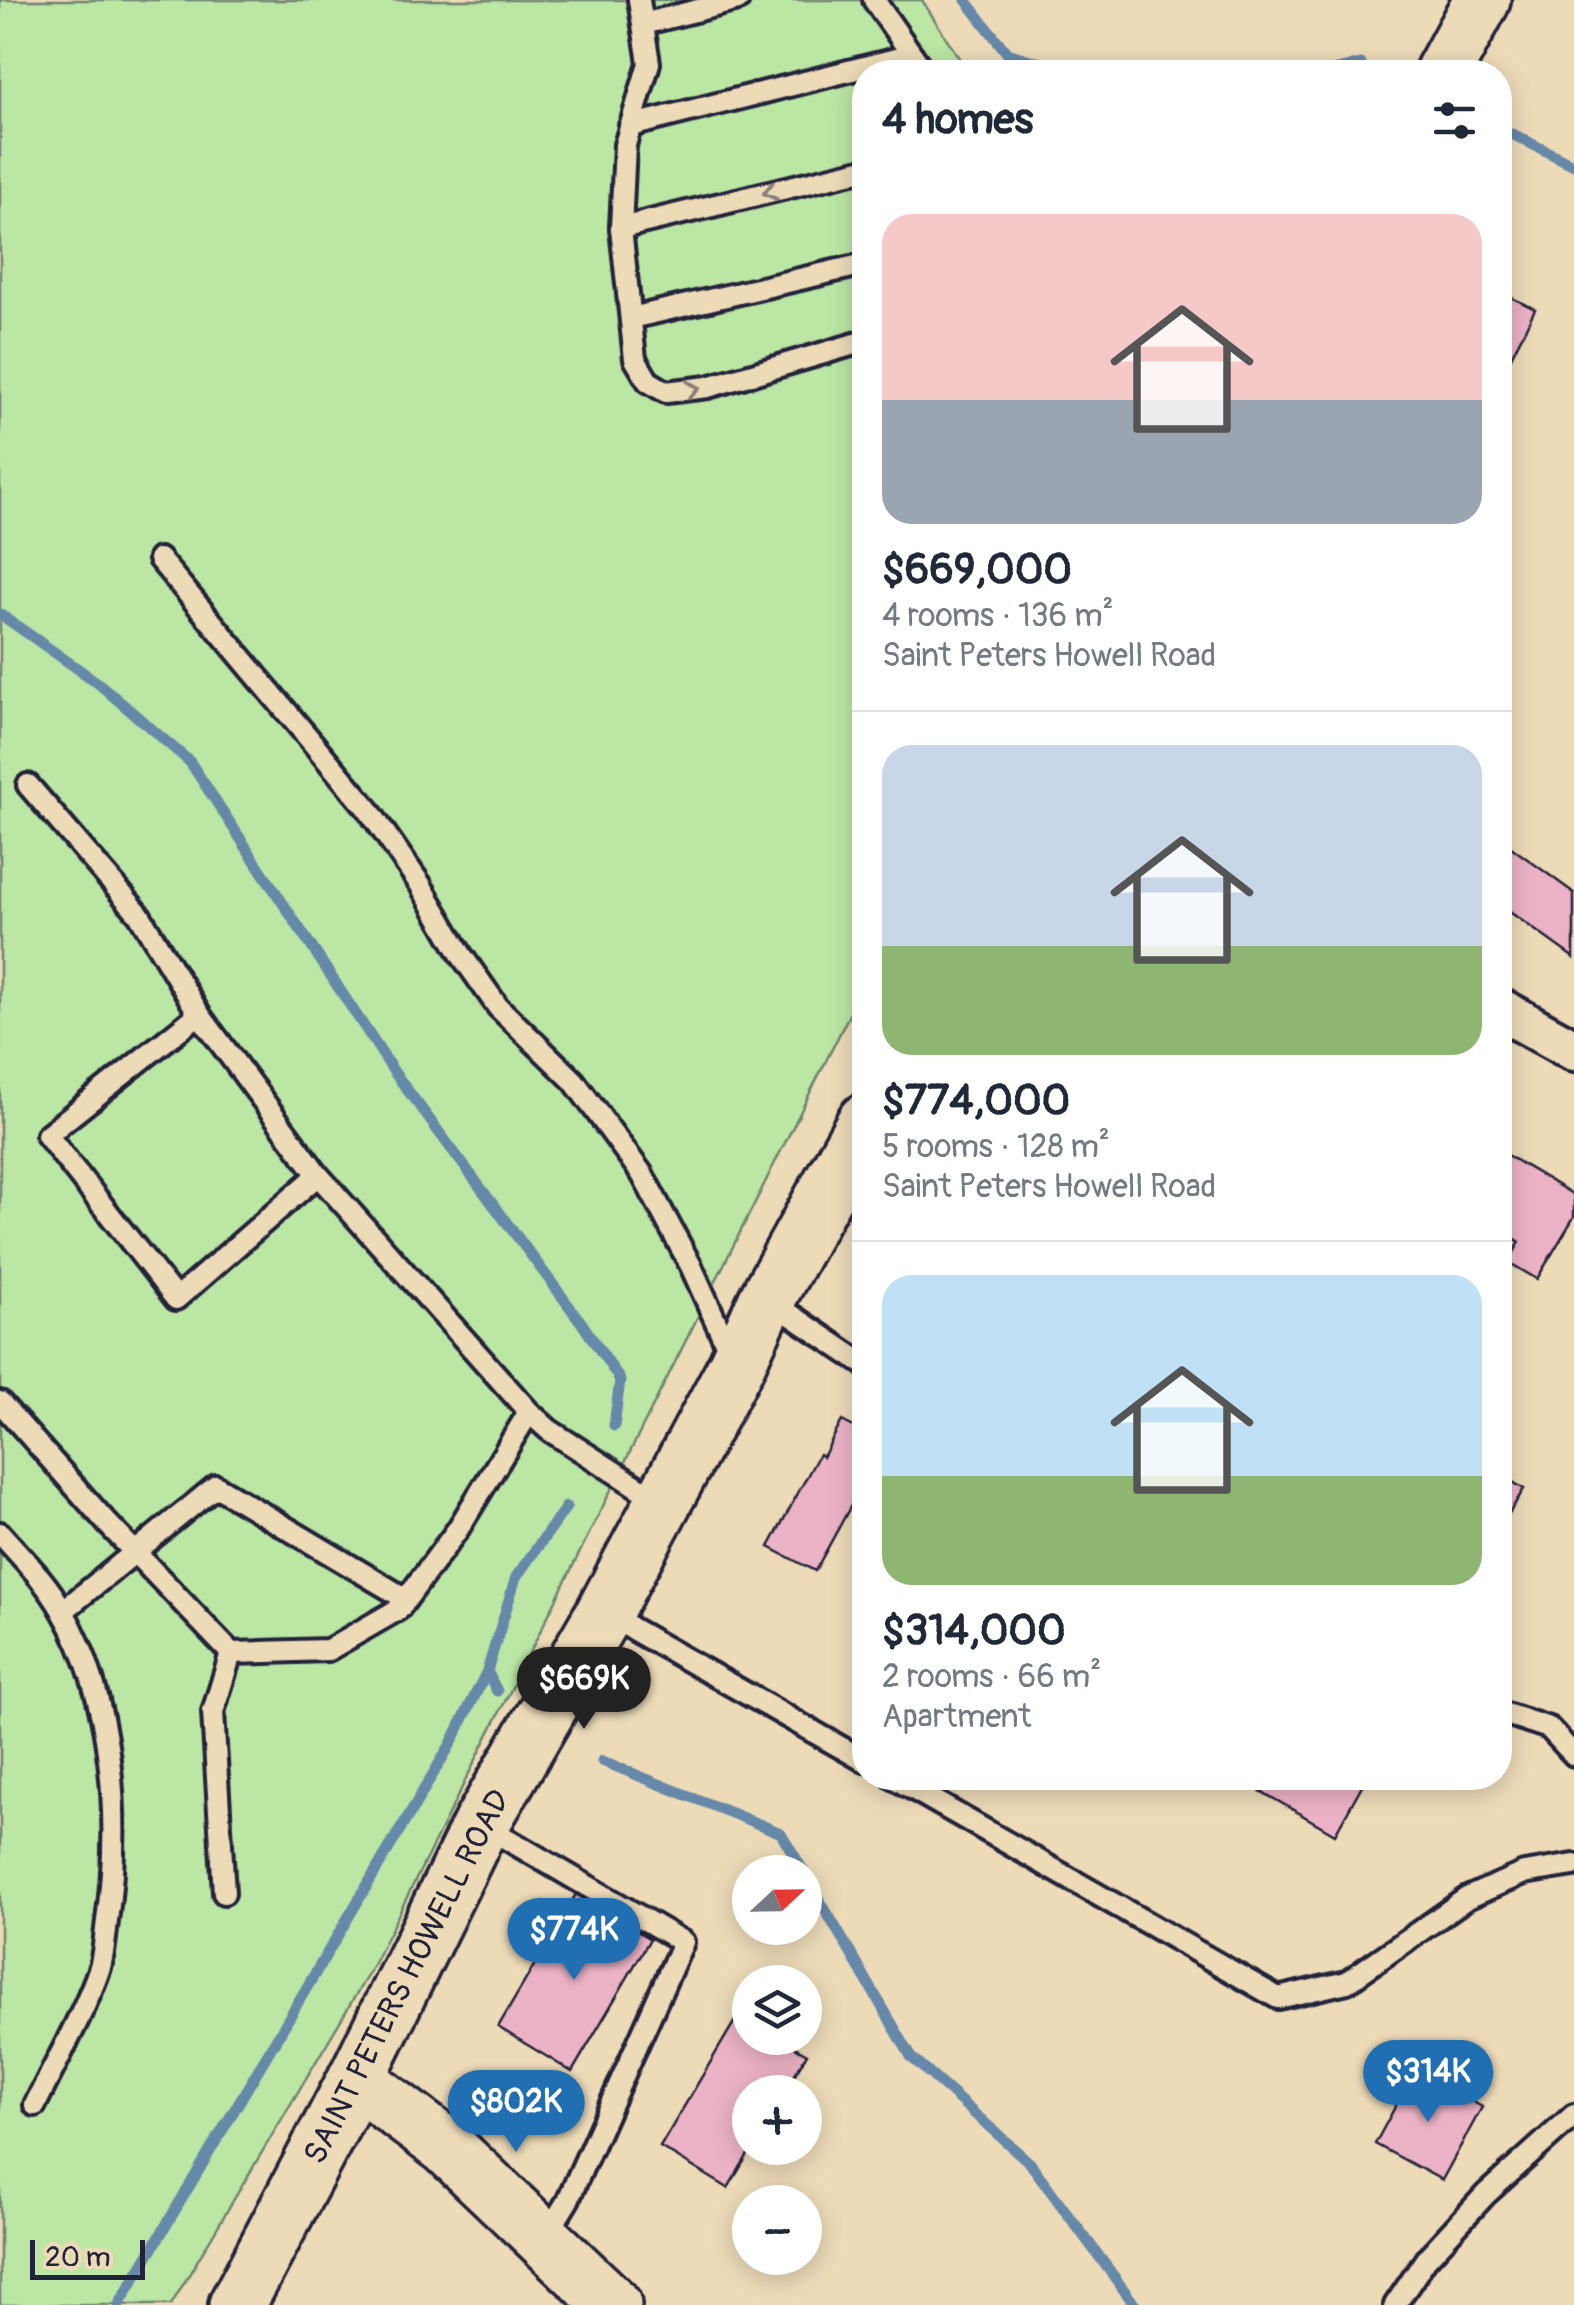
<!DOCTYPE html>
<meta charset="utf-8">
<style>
body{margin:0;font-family:Pangolin,sans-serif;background:#f6f6f7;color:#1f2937;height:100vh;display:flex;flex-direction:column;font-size:38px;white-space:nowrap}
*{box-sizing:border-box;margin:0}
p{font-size:32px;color:#747a83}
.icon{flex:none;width:55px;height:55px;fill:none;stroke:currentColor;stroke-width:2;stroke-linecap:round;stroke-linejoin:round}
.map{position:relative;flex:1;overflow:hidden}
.drawer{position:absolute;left:852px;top:60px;width:660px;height:1730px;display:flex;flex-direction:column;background:#fff;border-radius:40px;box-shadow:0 5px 25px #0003}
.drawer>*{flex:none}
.needle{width:65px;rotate:68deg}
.controls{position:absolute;left:732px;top:1855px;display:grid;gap:20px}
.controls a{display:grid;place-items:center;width:90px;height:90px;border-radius:50%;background:#fff;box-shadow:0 5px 25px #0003;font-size:50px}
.scale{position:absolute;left:30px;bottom:25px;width:115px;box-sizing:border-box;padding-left:10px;border:5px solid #22223b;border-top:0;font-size:28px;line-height:35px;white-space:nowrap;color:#22223b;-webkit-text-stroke:8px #eddbb8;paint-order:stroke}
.price{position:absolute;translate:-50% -85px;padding:0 22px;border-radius:35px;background:#1f6fb2;color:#fff;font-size:32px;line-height:65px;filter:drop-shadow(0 2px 5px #0008)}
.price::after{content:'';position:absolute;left:50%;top:60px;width:30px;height:22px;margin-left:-15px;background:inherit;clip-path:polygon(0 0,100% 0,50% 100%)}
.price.selected{background:#222;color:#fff}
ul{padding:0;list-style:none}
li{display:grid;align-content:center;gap:20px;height:530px;padding:0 30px}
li+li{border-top:2px solid #e0e1e3}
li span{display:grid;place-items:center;height:310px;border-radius:30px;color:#555}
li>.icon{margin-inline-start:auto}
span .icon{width:180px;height:180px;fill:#fffc;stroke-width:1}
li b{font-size:42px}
h2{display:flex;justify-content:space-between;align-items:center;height:120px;padding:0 30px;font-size:42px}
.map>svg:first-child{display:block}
.green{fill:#bbe6a4;stroke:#6e8470;stroke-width:2.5}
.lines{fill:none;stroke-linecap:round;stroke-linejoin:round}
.stream{stroke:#6688a9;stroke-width:11}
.building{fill:#ecb3c6;stroke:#22223b;stroke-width:2.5}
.lane-casing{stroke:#22223b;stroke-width:28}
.street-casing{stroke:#22223b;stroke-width:48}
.secondary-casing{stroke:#22223b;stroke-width:62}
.lane{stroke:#eddbb8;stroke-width:20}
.street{stroke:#eddbb8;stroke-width:40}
.secondary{stroke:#eddbb8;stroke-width:55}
.oneway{stroke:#887e7a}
.labels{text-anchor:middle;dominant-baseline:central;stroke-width:10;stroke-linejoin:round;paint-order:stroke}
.street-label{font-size:32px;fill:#22223b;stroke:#eddbb8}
</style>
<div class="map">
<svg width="1574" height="2305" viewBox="0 0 1574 2305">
<rect width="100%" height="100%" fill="#eddbb8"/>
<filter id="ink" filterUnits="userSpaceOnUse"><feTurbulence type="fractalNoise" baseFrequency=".01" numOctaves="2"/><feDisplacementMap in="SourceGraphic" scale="20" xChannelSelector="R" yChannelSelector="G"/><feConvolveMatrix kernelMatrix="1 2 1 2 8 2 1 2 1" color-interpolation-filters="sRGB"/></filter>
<g filter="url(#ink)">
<!-- green -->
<polygon class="green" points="0,0 922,0 968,72 865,72 865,983 370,1971 171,2305 0,2305"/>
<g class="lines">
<!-- stream -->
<g class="stream">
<polyline points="966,0 1007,53 1070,72"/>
<polyline points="1329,72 1361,64"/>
<polyline points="1512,134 1574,165"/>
<polyline points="0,614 98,683 190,762 394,1072 581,1322 620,1380 614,1426"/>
<polyline points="487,1671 497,1691"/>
<polyline points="602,1761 781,1833 804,1872"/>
<polyline points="805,1875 912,2058 1030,2163 1135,2305"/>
<polyline points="119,2305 452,1742 487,1671 516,1577 566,1507"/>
</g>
</g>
<!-- building -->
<g class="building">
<polygon points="1500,292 1535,309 1500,379"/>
<polygon points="1500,839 1574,893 1574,958 1500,905"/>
<polygon points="1500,1151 1574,1195 1574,1217 1537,1279 1508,1262 1520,1242 1500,1229"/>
<polygon points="842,1421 865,1433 865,1480 815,1571 769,1547 819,1454 823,1457"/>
<polygon points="1500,1474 1524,1489 1500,1528"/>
<polygon points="1238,1778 1366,1778 1335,1834"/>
<polygon points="576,1894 650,1939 572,2072 498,2027"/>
<polygon points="739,2014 750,2020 750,2038 779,2038 807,2054 784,2092 750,2092 752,2148 728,2188 660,2147"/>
<polygon points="1415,2070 1482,2107 1442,2180 1375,2144"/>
</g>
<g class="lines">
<!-- lane casing -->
<g class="lane-casing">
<g id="lane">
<polyline points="874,0 924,72"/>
<polyline points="643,24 738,0"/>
<polyline points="630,126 912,55"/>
<polyline points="865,169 621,228 635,359 648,381 666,392 708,387 865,341"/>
<polyline points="621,228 625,145 649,63 639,0"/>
<polyline points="631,318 865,264"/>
<polyline points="159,559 368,809 420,884 462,956 498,1007 574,1081 642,1174 691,1266 731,1355"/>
<polyline points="28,785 139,914 199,1014"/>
<polyline points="318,1175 176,1299 47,1135 199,1014 318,1175 529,1412 549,1430 661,1502"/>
<polyline points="769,1300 865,1365"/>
<polyline points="0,1402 107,1523 231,1653 328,1650 399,1609 458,1529 529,1412"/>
<path d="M0 1533C22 1558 46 1581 62 1610 114 1699 121 1822 107 1921 105 1936 104 1953 100 1967 85 2011 56 2062 35 2105"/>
<polyline points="63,1611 216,1486 406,1599"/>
<polyline points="606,1614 865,1761"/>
<polyline points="1500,1712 1549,1728 1574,1755"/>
<polyline points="894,1778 1278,1998 1347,1982 1467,1898 1524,1873 1574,1865"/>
<polyline points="483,1825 683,1942 568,2200 546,2236"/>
<polyline points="224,1893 213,1712 231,1653"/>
<polyline points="1395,2305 1426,2259 1486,2194 1574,2115"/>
</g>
</g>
<!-- street casing -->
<g class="street-casing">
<polyline id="street" points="1500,1009 1574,1050"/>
</g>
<!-- secondary casing -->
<g class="secondary-casing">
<g id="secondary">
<polyline points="1443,72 1482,0"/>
<polyline points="356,2079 447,2147 613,2305"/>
<polyline points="237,2305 356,2079 481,1824 604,1613 736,1366 767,1299 865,1122"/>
</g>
</g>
<!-- lane -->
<use href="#lane" class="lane"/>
<!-- street -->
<use href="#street" class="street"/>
<!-- secondary -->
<use href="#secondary" class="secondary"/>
</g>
<!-- one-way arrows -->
<defs><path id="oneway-chevron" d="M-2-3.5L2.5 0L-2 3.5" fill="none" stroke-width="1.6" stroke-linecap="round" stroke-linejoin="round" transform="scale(2.5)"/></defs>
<g class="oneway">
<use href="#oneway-chevron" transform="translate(770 192) rotate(166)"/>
<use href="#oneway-chevron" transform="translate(693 389) rotate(-7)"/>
</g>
</g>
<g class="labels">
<!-- street labels -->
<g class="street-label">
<text transform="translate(407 1977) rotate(-63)">SAINT PETERS HOWELL ROAD</text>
</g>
</g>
</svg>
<div class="controls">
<a><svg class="needle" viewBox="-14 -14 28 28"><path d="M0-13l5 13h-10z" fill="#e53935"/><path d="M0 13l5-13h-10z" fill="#747a83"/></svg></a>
<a><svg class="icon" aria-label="layers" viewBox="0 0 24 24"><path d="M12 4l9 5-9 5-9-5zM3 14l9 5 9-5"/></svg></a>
<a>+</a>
<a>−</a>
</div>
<div class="scale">20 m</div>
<b class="price selected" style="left:584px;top:1732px">$669K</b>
<b class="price" style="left:574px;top:1983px">$774K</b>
<b class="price" style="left:1428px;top:2125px">$314K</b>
<b class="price" style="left:516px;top:2155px">$802K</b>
<section class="drawer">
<h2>4 homes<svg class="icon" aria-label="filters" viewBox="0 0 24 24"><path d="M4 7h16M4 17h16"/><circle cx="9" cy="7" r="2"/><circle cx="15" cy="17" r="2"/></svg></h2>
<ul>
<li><span style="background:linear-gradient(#f6c9c9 60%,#9aa5b1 0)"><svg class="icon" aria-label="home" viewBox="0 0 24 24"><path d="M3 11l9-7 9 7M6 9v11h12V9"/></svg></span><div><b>$669,000</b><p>4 rooms · 136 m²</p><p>Saint Peters Howell Road</p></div></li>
<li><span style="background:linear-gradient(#c9d6e8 65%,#8fb573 0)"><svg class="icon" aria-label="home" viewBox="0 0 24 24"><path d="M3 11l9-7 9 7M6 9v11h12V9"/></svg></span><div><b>$774,000</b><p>5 rooms · 128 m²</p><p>Saint Peters Howell Road</p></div></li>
<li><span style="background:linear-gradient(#bfe0f5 65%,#8fb573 0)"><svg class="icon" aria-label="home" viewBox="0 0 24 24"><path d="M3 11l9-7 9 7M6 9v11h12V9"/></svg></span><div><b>$314,000</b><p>2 rooms · 66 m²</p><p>Apartment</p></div></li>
</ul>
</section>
</div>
